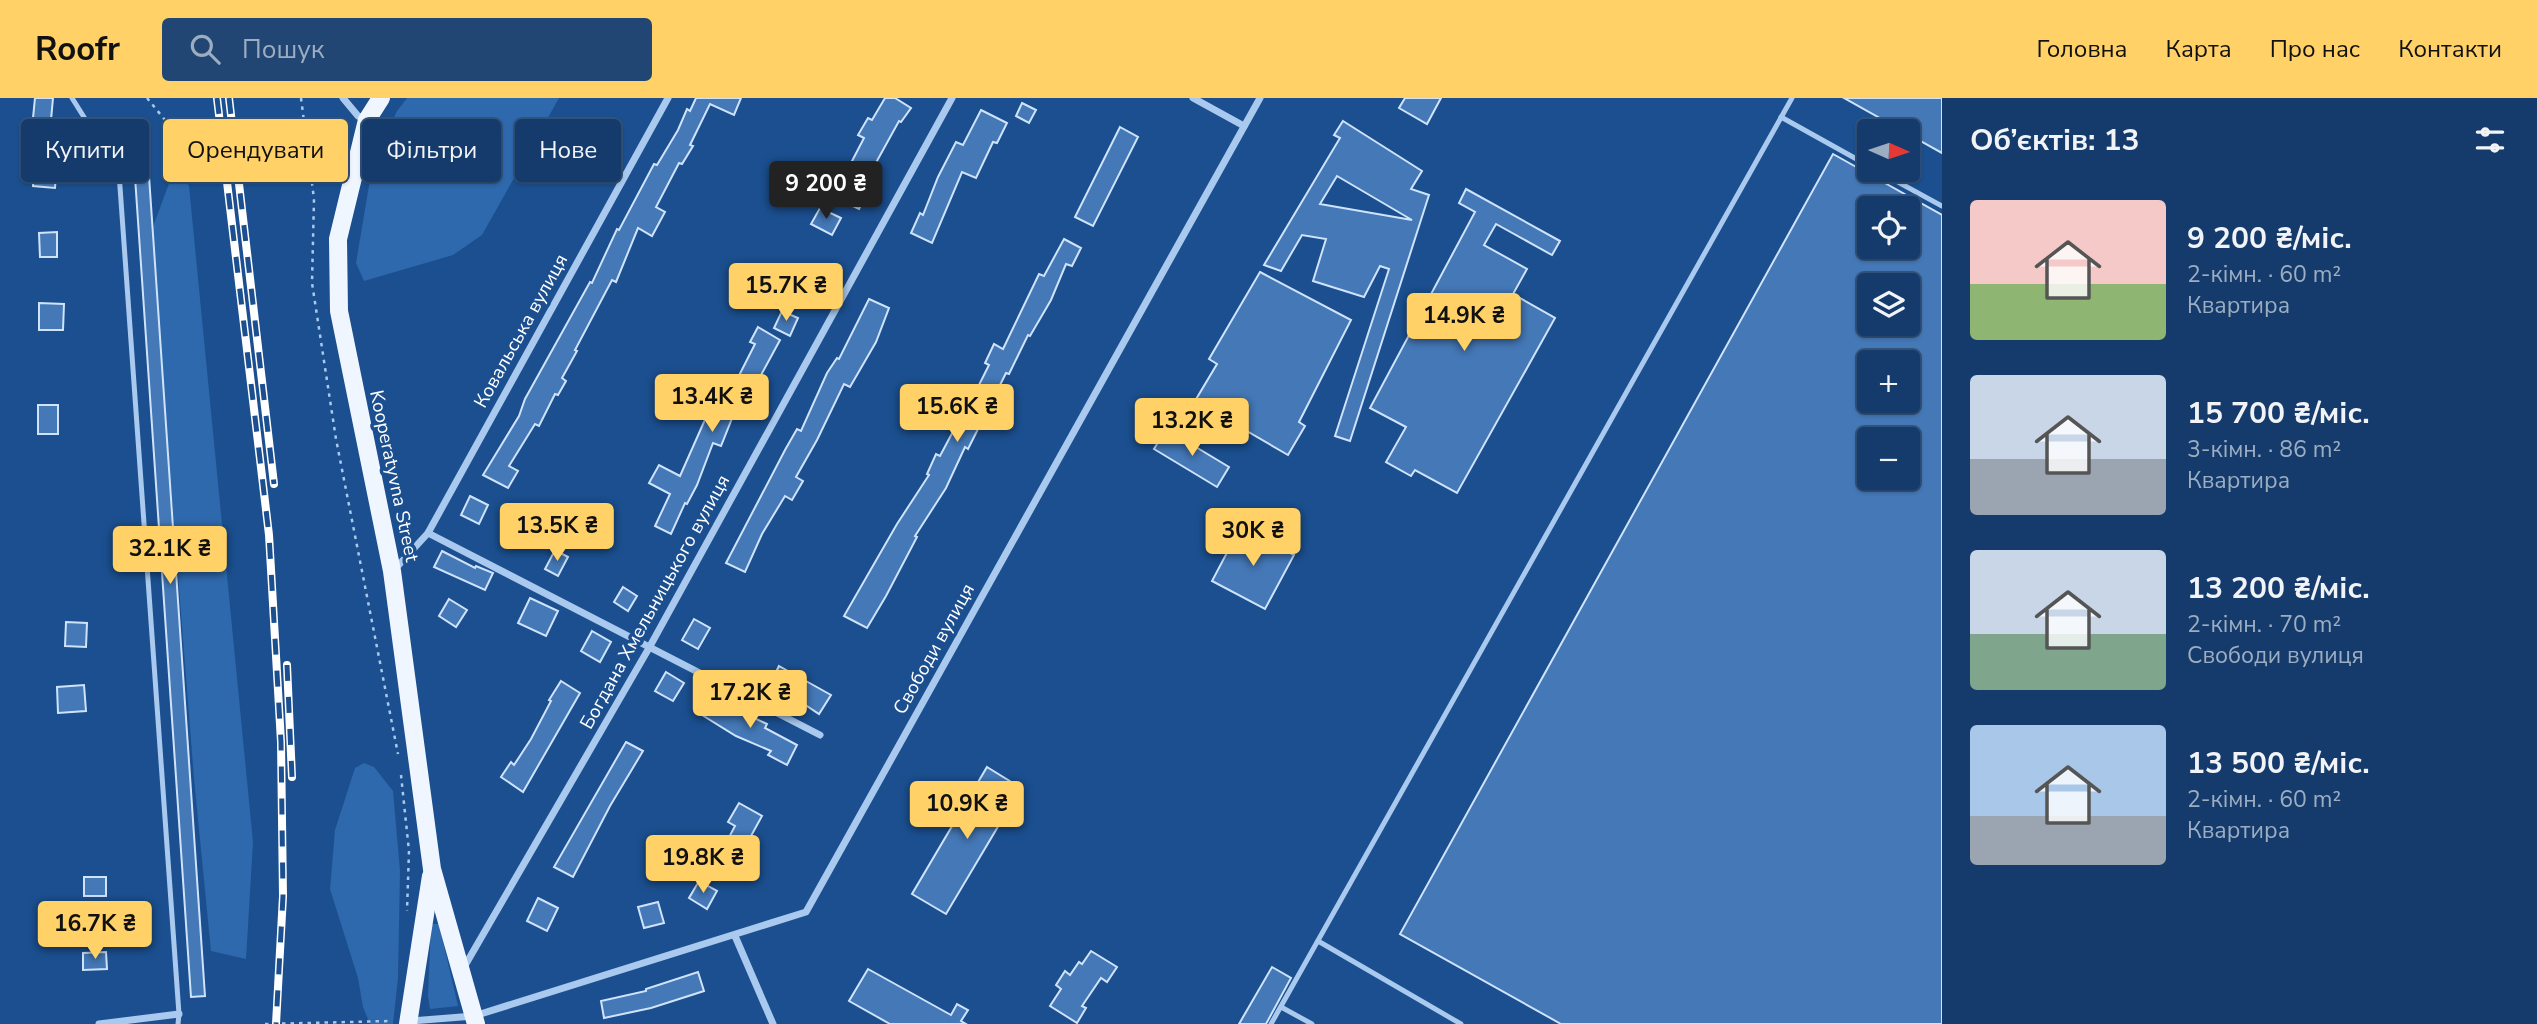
<!DOCTYPE html>
<html lang="uk">
<meta charset="utf-8">
<style>
body{margin:0;font-family:"Nunito Sans",sans-serif;background:#214673;color:#f1f3f6;height:100vh;display:flex;flex-direction:column;font-size:26px;white-space:nowrap}
*{box-sizing:border-box;margin:0}
p{font-size:23px;color:#9dadc1}
.icon{flex:none;width:38px;height:38px;fill:none;stroke:currentColor;stroke-width:2;stroke-linecap:round;stroke-linejoin:round}
.map{position:relative;flex:1;overflow:hidden}
.panel{display:flex;flex-direction:column;background:#143b6b;width:595px}
.panel>*{flex:none}
.guide{position:absolute;left:21px;top:21px;width:665px;height:63px;display:flex;gap:14px}
.needle{width:46px;rotate:93deg}
.controls{position:absolute;left:1857px;top:21px;display:grid;gap:14px}
.controls a{display:grid;place-items:center;width:63px;height:63px;border-radius:7px;background:#143b6b;box-shadow:0 2px 5px #0004,0 0 0 2px #33557e;font-size:35px}
.price{position:absolute;translate:-50% -60px;padding:0 16px;border-radius:7px;background:#ffd166;color:#111;font-size:23px;line-height:46px;filter:drop-shadow(0 2px 4px #0008)}
.price::after{content:'';position:absolute;left:50%;top:42px;width:21px;height:16px;margin-left:-10px;background:inherit;clip-path:polygon(0 0,100% 0,50% 100%)}
.price.active{background:#222;color:#fff}
ul{padding:0;list-style:none}
li{display:flex;align-items:center;gap:21px;height:175px;padding:0 28px}
li span{display:grid;place-items:center;flex:none;width:196px;height:140px;border-radius:7px;color:#555}
li>.icon{margin-inline-start:auto}
span .icon{width:84px;height:84px;fill:#fffc;stroke-width:1}
li b{font-size:30px}
h2{display:flex;justify-content:space-between;align-items:center;height:84px;padding:0 28px;font-size:30px}
.chip{padding:0 24px;border-radius:7px;background:#143b6b;box-shadow:0 2px 5px #0004,0 0 0 2px #33557e;font-size:24px;line-height:63px}
.chip.active{background:#ffd166;color:#111}
header{display:flex;align-items:center;gap:42px;box-sizing:border-box;height:98px;padding:0 35px;background:#ffd166;color:#111}
header strong{font-size:33px}
nav{display:flex;gap:38px;margin-inline-start:auto;font-size:24px}
.search{width:490px;height:63px;background:#214673;display:flex;align-items:center;gap:18px;box-sizing:border-box;padding:0 24px;border-radius:7px;color:#9dadc1;font-size:26px}
main{display:flex;flex:1;min-height:0}
.map>svg:first-child{display:block}
.green{fill:#2e69ad}
.building{fill:#4478b7;stroke:#cfe3fa;stroke-width:2;fill-rule:evenodd}
.lines{fill:none;stroke-linecap:round;stroke-linejoin:round}
.path{stroke:#a9c9ee;stroke-width:2.5;stroke-dasharray:3.5 5;stroke-linecap:butt}
.service{stroke:#a9c9ee;stroke-width:5}
.minor{stroke:#a9c9ee;stroke-width:7}
.primary{stroke:#f0f6ff;stroke-width:18}
.rail-casing{stroke:#fff;stroke-width:8}
.rail{stroke:#1b4f8f;stroke-width:5;stroke-dasharray:16;stroke-linecap:butt}
.labels{text-anchor:middle;dominant-baseline:central;stroke-width:7;stroke-linejoin:round;paint-order:stroke}
.street-label{font-size:19px;fill:#fff;stroke:#1b4f8f}
</style>
<header>
<strong>Roofr</strong>
<div class="search"><svg class="icon" aria-label="search" viewBox="0 0 24 24"><circle cx="10" cy="10" r="6"/><path d="M15 15l6 6"/></svg>Пошук</div>
<nav><a>Головна</a><a>Карта</a><a>Про нас</a><a>Контакти</a></nav>
</header>
<main>
<div class="map">
<svg width="1942" height="926" viewBox="0 0 1942 926">
<rect width="100%" height="100%" fill="#1b4f8f"/>
<!-- green -->
<g class="green">
<polygon points="407,0 559,0 482,137 453,157 364,183 356,165 373,64 397,13"/>
<polygon points="177,64 189,88 253,744 246,861 211,853 194,680 151,134"/>
<polygon points="364,665 374,669 393,693 400,773 398,880 393,926 370,926 363,909 358,880 330,791 335,732 355,670"/>
<polygon points="431,826 439,826 458,908 430,911 428,898"/>
</g>
<!-- building -->
<g class="building">
<polygon points="35,0 53,0 51,22 33,20"/>
<polygon points="696,0 741,0 734,17 710,6 690,47 693,48 682,66 679,65 656,109 665,114 652,138 638,130 616,184 612,182 575,252 577,253 562,280 566,283 558,297 555,296 539,328 535,326 509,368 518,373 508,390 483,377 519,318 525,301 590,184 592,185 617,131 619,132 654,66 657,67 678,32 687,11 690,13"/>
<polygon points="885,0 895,0 911,10 901,24 899,23 862,90 868,93 859,111 840,102 855,70 850,67 864,40 858,37 868,20 872,22"/>
<polygon points="1405,0 1441,0 1427,26 1399,10"/>
<polygon points="1844,0 1942,0 1942,55 1908,36 1908,33 1903,33"/>
<polygon points="1022,5 1036,12 1029,25 1016,18"/>
<polygon points="981,12 1007,25 997,45 993,44 976,80 962,74 932,145 911,135 920,115 923,117 938,79 956,44 963,47"/>
<path d="M1343 23 1422 73 1411 91 1429 97 1350 343 1335 338 1389 171 1380 168 1364 199 1313 183 1326 141 1302 137 1281 173 1264 167 1340 40 1334 37ZM1337 78 1412 122 1320 106Z"/>
<polygon points="1120,29 1138,39 1093,128 1075,119"/>
<path d="M1833 56 1942 117V926H1561L1400 836ZM1869 110H1908V149H1869ZM1869 187H1908V226H1869ZM1869 264H1908V303H1869ZM1869 341H1908V380H1869Z"/>
<polygon points="35,63 57,65 55,90 33,88"/>
<polygon points="149,78 205,898 191,899 135,79"/>
<polygon points="1466,91 1560,143 1552,157 1496,126 1484,147 1527,171 1513,196 1555,220 1457,395 1415,372 1411,378 1386,364 1406,329 1370,310 1475,114 1459,105"/>
<polygon points="820,110 841,120 832,137 811,126"/>
<polygon points="57,134 57,159 40,159 39,135"/>
<polygon points="1064,141 1081,150 1072,168 1066,166 1051,202 1030,238 1028,237 1009,276 1006,275 968,351 965,349 946,390 915,438 917,439 886,498 867,530 844,518 897,426 929,377 927,376 936,356 940,358 958,324 960,325 989,267 985,265 994,246 1003,251 1039,176 1044,178"/>
<polygon points="779,167 795,175 788,191 772,184"/>
<polygon points="1260,174 1351,222 1299,324 1305,328 1288,357 1195,303 1217,266 1209,261"/>
<polygon points="869,201 889,210 876,244 850,289 844,286 817,342 796,379 803,383 792,402 785,398 762,436 745,474 726,465 785,352 797,331 801,333 827,275 837,260 839,261"/>
<polygon points="39,205 64,206 63,232 39,232"/>
<polygon points="782,213 798,220 790,238 774,230"/>
<polygon points="758,229 780,242 754,290 751,288 736,319 733,318 721,348 713,345 697,387 687,406 685,405 671,436 655,428 670,396 649,385 659,367 680,378 707,317 717,321 755,246 750,244"/>
<rect x="38" y="307" width="20" height="29"/>
<polygon points="1166,331 1229,369 1217,389 1154,351"/>
<polygon points="470,398 488,407 479,426 461,417"/>
<polygon points="1241,428 1294,457 1265,511 1212,483"/>
<polygon points="555,452 568,459 558,478 545,471"/>
<polygon points="442,453 475,470 476,468 493,475 485,492 434,469"/>
<polygon points="623,489 637,498 628,513 614,504"/>
<polygon points="530,500 558,513 546,538 518,525"/>
<polygon points="449,501 467,512 456,529 439,518"/>
<polygon points="694,521 710,530 698,551 682,542"/>
<polygon points="66,524 87,525 86,549 65,548"/>
<polygon points="592,533 611,544 600,564 581,553"/>
<polygon points="779,568 831,597 819,616 801,604 769,588"/>
<polygon points="666,574 684,585 673,603 655,593"/>
<polygon points="561,583 580,595 523,694 501,679 511,664 514,667 531,641 551,603 549,602"/>
<polygon points="84,587 86,613 58,615 57,589"/>
<polygon points="714,599 735,611 767,626 765,630 797,647 787,667 768,657 771,653 736,638 702,617"/>
<polygon points="626,644 643,653 610,708 573,779 554,769"/>
<polygon points="987,669 1021,690 946,816 912,796"/>
<polygon points="739,705 762,718 734,769 718,760 735,728 728,724"/>
<rect x="84" y="779" width="22" height="19"/>
<polygon points="699,783 717,793 707,811 689,800"/>
<polygon points="538,800 558,810 547,833 527,823"/>
<polygon points="658,804 664,825 644,830 638,809"/>
<polygon points="1091,853 1117,869 1107,884 1101,880 1082,908 1086,910 1077,925 1050,908 1061,891 1056,887 1065,873 1070,877 1079,864 1082,866"/>
<polygon points="106,854 107,871 83,872 83,855"/>
<polygon points="1272,869 1291,880 1266,926 1239,926"/>
<polygon points="868,871 951,917 957,906 968,912 961,923 966,926 890,926 849,903"/>
<polygon points="698,874 704,893 651,910 604,920 601,903 646,893 646,891"/>
</g>
<g class="lines">
<!-- path -->
<g class="path">
<polyline points="147,0 165,22 188,75"/>
<polyline points="301,0 314,101 312,185 336,341 398,656"/>
<polyline points="401,677 409,753 407,813"/>
<polyline points="265,926 391,923"/>
</g>
<!-- service -->
<g class="service">
<polyline points="72,0 119,75 179,916 178,926"/>
<polyline points="1781,19 1869,68"/>
<polyline points="1876,72 1942,108"/>
<polyline points="1318,843 1461,926"/>
<polyline points="1281,909 1312,926"/>
<polyline points="1271,926 1792,0"/>
</g>
<!-- minor -->
<g class="minor">
<polyline points="343,0 358,18 367,22"/>
<polyline points="1193,0 1244,28"/>
<polyline points="428,435 820,637"/>
<polyline points="395,471 428,435 668,0"/>
<polyline points="735,838 773,926"/>
<polyline points="463,871 649,550 952,0"/>
<polyline points="411,923 474,918 806,814 1260,0"/>
<polyline points="99,926 179,916"/>
</g>
<!-- primary -->
<g class="primary">
<polyline points="381,0 367,22 338,141 339,213 392,473 432,771 476,926"/>
<polyline points="408,926 431,778"/>
</g>
<!-- rail casing -->
<g class="rail-casing">
<g id="rail">
<polyline points="217,0 269,437 281,644 283,798 276,926"/>
<polyline points="229,0 274,386"/>
<polyline points="287,567 292,679"/>
</g>
</g>
<!-- rail -->
<use href="#rail" class="rail"/>
</g>
<g class="labels">
<!-- street labels -->
<g class="street-label">
<text transform="translate(521 233) rotate(-61)">Ковальська вулиця</text>
<text transform="translate(394 378) rotate(78)">Kooperatyvna Street</text>
<text transform="translate(655 504) rotate(-61)">Богдана Хмельницького вулиця</text>
<text transform="translate(934 551) rotate(-61)">Свободи вулиця</text>
</g>
</g>
</svg>
<div class="controls">
<a><svg class="needle" viewBox="-14 -14 28 28"><path d="M0-13l5 13h-10z" fill="#e53935"/><path d="M0 13l5-13h-10z" fill="#9dadc1"/></svg></a>
<a><svg class="icon" aria-label="locate" viewBox="0 0 24 24"><circle cx="12" cy="12" r="6"/><path d="M12 2v4M12 18v4M2 12h4M18 12h4"/></svg></a>
<a><svg class="icon" aria-label="layers" viewBox="0 0 24 24"><path d="M12 4l9 5-9 5-9-5zM3 14l9 5 9-5"/></svg></a>
<a>+</a>
<a>−</a>
</div>
<b class="price active" style="left:826px;top:123px">9 200 ₴</b>
<b class="price" style="left:786px;top:225px">15.7K ₴</b>
<b class="price" style="left:1464px;top:255px">14.9K ₴</b>
<b class="price" style="left:712px;top:336px">13.4K ₴</b>
<b class="price" style="left:957px;top:346px">15.6K ₴</b>
<b class="price" style="left:1192px;top:360px">13.2K ₴</b>
<b class="price" style="left:557px;top:465px">13.5K ₴</b>
<b class="price" style="left:1253px;top:470px">30K ₴</b>
<b class="price" style="left:170px;top:488px">32.1K ₴</b>
<b class="price" style="left:750px;top:632px">17.2K ₴</b>
<b class="price" style="left:967px;top:743px">10.9K ₴</b>
<b class="price" style="left:703px;top:797px">19.8K ₴</b>
<b class="price" style="left:95px;top:863px">16.7K ₴</b>
<div class="guide">
<a class="chip">Купити</a>
<a class="chip active">Орендувати</a>
<a class="chip">Фільтри</a>
<a class="chip">Нове</a>
</div>
</div>
<section class="panel">
<h2>Об’єктів: 13<svg class="icon" aria-label="filters" viewBox="0 0 24 24"><path d="M4 7h16M4 17h16"/><circle cx="9" cy="7" r="2"/><circle cx="15" cy="17" r="2"/></svg></h2>
<ul>
<li><span style="background:linear-gradient(#f6c9c9 60%,#8fb573 0)"><svg class="icon" aria-label="home" viewBox="0 0 24 24"><path d="M3 11l9-7 9 7M6 9v11h12V9"/></svg></span><div><b>9 200 ₴/міс.</b><p>2-кімн. · 60 m²</p><p>Квартира</p></div></li>
<li><span style="background:linear-gradient(#c9d6e8 60%,#9aa5b1 0)"><svg class="icon" aria-label="home" viewBox="0 0 24 24"><path d="M3 11l9-7 9 7M6 9v11h12V9"/></svg></span><div><b>15 700 ₴/міс.</b><p>3-кімн. · 86 m²</p><p>Квартира</p></div></li>
<li><span style="background:linear-gradient(#c9d6e8 60%,#7fa58c 0)"><svg class="icon" aria-label="home" viewBox="0 0 24 24"><path d="M3 11l9-7 9 7M6 9v11h12V9"/></svg></span><div><b>13 200 ₴/міс.</b><p>2-кімн. · 70 m²</p><p>Свободи вулиця</p></div></li>
<li><span style="background:linear-gradient(#a9c7e8 65%,#9aa5b1 0)"><svg class="icon" aria-label="home" viewBox="0 0 24 24"><path d="M3 11l9-7 9 7M6 9v11h12V9"/></svg></span><div><b>13 500 ₴/міс.</b><p>2-кімн. · 60 m²</p><p>Квартира</p></div></li>
</ul>
</section>
</main>
